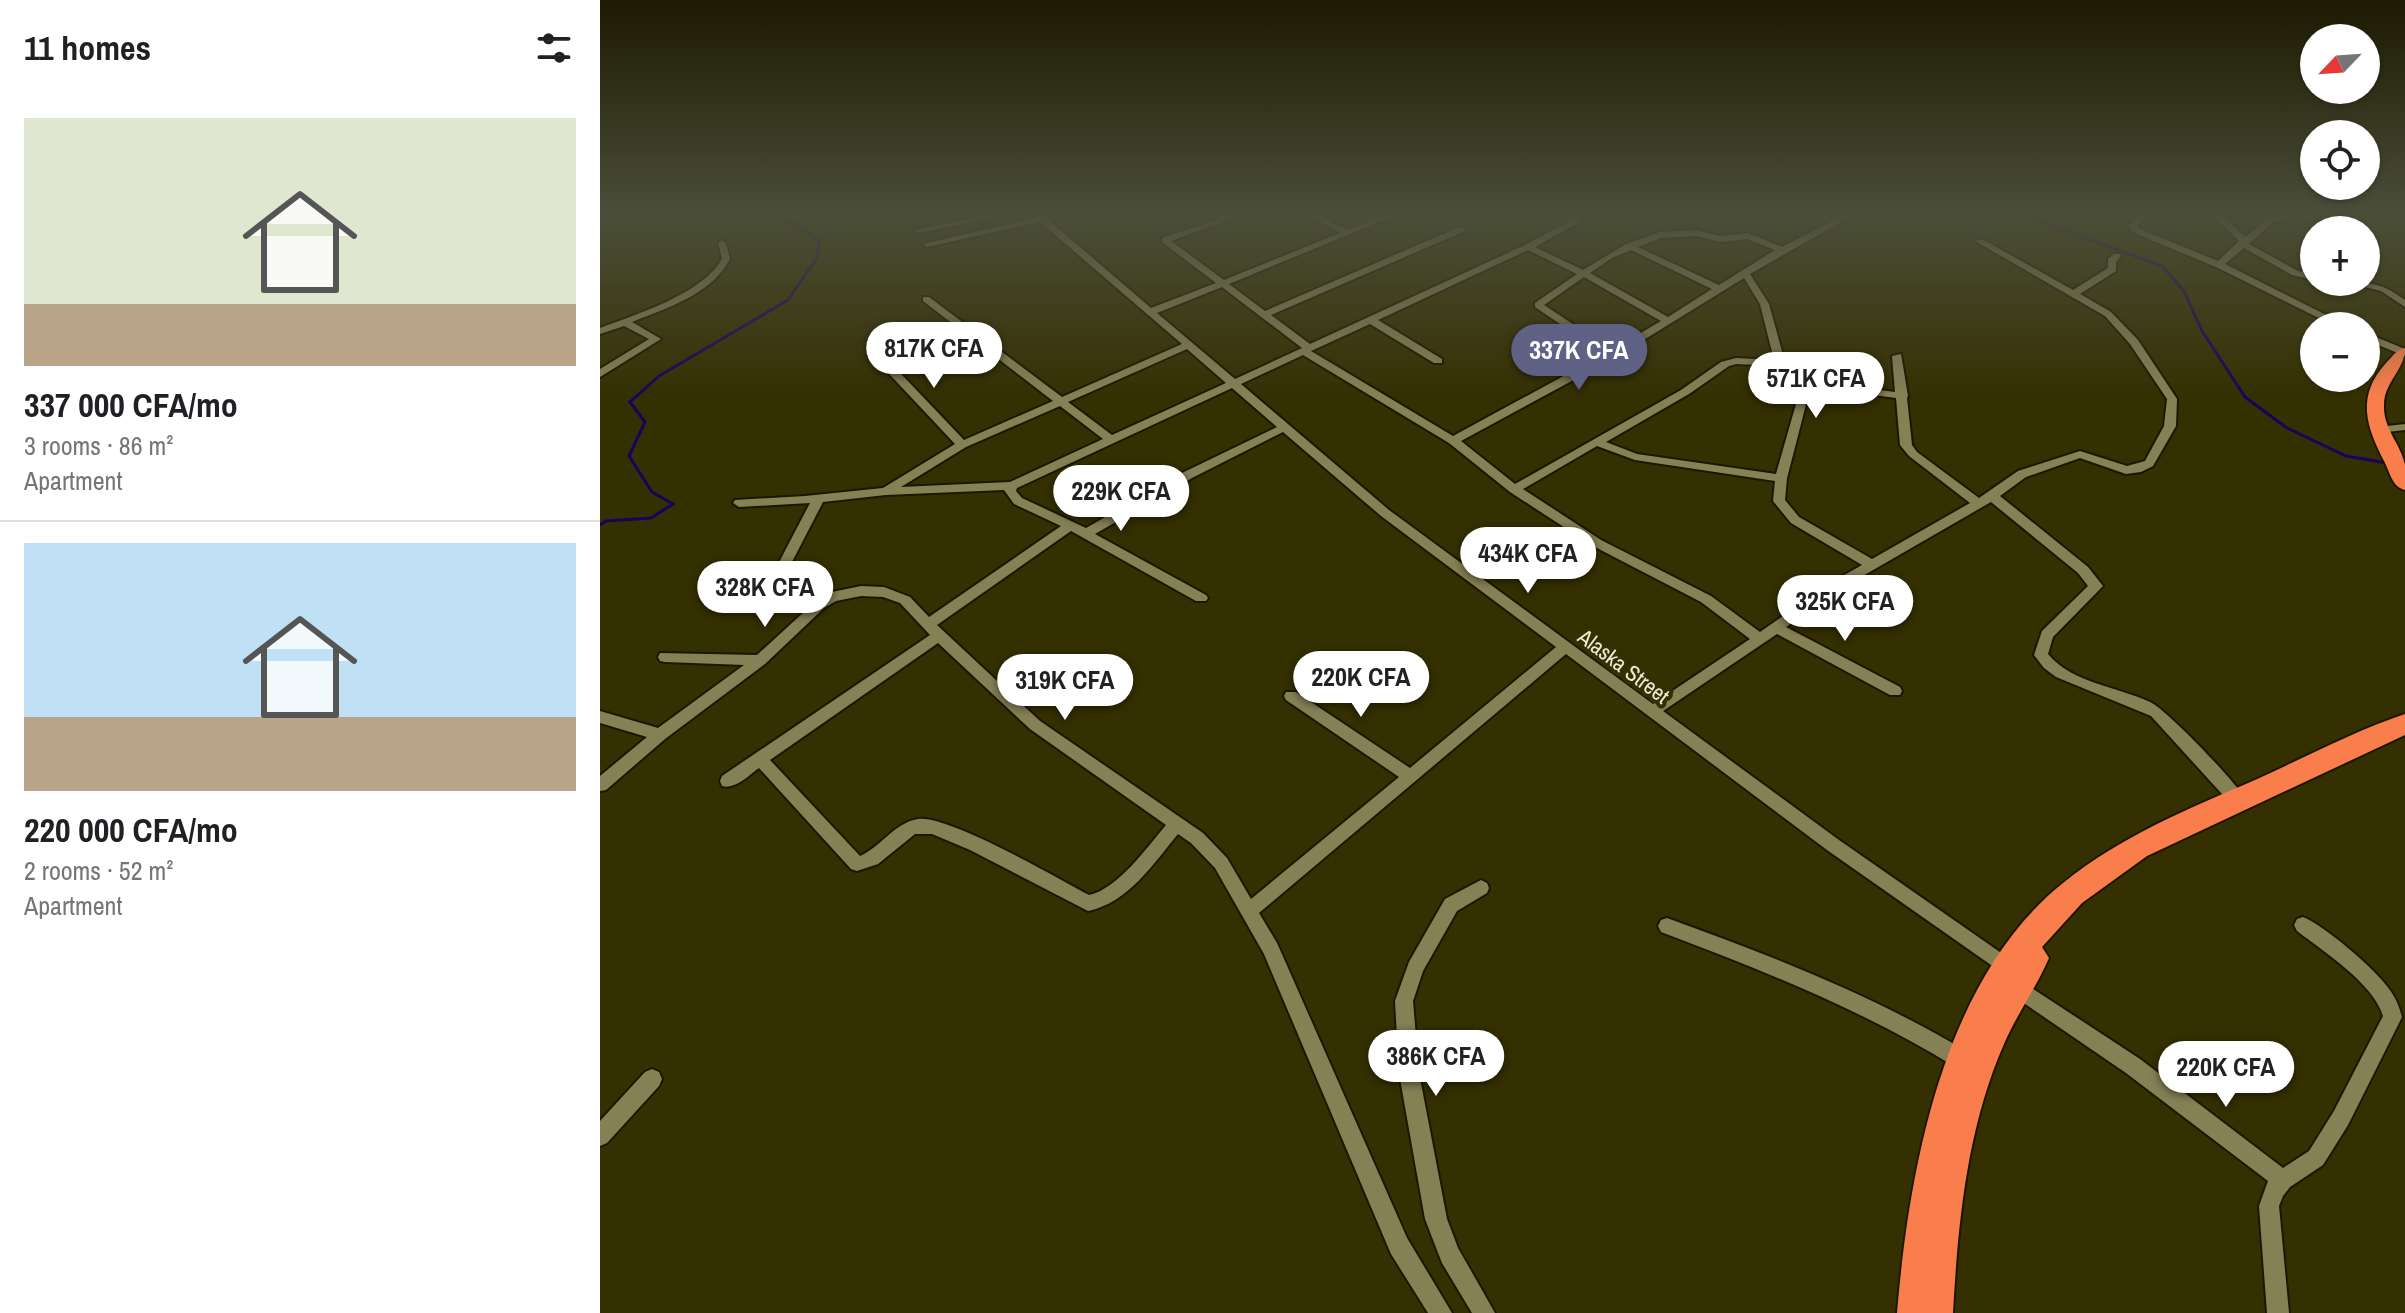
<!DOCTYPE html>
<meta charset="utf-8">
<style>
body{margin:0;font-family:"Archivo Narrow",sans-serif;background:#f2f2f2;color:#202124;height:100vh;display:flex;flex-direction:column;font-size:30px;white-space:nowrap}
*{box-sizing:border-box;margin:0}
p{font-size:26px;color:#757577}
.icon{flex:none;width:44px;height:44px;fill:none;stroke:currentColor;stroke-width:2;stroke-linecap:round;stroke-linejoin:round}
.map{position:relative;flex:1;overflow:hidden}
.details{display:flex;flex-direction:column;background:#fff;width:600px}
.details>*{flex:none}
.needle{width:52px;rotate:245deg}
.buttons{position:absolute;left:1700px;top:24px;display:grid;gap:16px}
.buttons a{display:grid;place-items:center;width:80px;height:80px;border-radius:50%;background:#fff;box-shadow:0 2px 6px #0004;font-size:40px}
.price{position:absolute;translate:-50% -68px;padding:0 18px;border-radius:28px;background:#fff;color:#222;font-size:26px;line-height:52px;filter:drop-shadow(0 2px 4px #0008)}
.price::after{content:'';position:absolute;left:50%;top:48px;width:24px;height:18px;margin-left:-12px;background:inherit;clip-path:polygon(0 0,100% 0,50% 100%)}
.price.active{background:#5f6185;color:#fff}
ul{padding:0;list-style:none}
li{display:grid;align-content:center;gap:16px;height:424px;padding:0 24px}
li+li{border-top:2px solid #e0e0e0}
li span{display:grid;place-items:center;height:248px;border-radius:0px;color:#555}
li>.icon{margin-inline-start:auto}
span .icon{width:144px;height:144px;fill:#fffc;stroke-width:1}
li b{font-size:34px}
h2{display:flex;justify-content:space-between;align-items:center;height:96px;padding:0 24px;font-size:34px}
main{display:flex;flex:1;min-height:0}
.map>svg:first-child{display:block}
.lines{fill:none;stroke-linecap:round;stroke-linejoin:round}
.stream{stroke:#1c005d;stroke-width:3}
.street-casing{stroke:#1c1700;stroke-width:4}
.highway-casing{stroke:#1c1700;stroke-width:4}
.street{fill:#868055;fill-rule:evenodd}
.highway{fill:#f97e4c;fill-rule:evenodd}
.labels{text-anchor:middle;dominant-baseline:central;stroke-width:8;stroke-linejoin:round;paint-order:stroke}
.street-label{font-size:22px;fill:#edebd3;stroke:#353002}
</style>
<main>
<section class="details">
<h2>11 homes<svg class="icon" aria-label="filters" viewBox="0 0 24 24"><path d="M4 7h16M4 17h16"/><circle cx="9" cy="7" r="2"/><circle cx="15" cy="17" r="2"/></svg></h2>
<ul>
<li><span style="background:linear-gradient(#dfe7d0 75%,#b9a48a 0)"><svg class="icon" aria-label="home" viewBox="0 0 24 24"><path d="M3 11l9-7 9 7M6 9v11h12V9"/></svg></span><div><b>337 000 CFA/mo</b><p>3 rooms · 86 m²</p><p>Apartment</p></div></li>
<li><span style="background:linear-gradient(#bfe0f5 70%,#b9a48a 0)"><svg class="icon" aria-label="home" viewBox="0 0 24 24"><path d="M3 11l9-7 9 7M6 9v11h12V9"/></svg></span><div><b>220 000 CFA/mo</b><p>2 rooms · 52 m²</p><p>Apartment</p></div></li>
</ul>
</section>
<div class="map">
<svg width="1805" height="1313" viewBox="0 0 1805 1313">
<rect width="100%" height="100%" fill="#353002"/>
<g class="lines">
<!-- stream -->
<g class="stream">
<polyline points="1417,213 1562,266 1584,291 1602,331 1645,397 1687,428 1746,456 1787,463"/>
<polyline points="0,525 6,521 51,518 73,504 52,492 29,456 45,422 30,402 59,376 188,300 217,258 219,241 190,221 157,213"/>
</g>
<!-- street casing -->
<g class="street-casing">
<g id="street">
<polygon points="401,213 417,213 318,233 314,230"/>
<path d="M430 213H439L445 217 551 308 616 283 562 242V238L637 213H648L571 241 624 280 740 233 704 213H714L748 230 790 213H801L629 284 665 311 859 227H865V231L671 315 710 344 925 245 977 217 980 218V222L935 247 983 270 1026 244 1060 232 1096 230 1120 236 1148 233 1182 247 1247 213H1257L1150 274 1169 304 1186 366 1201 384 1227 383 1295 392 1292 356 1301 354 1308 396 1307 398 1312 445 1317 452 1379 498 1418 471 1480 451 1527 466 1545 461 1564 426 1567 399 1530 344 1505 316 1375 241 1382 239 1473 290 1508 268V259L1514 254H1520L1521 256 1516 262V271L1480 294 1511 312 1538 340 1577 399 1576 426 1553 466 1541 472 1526 474 1480 458 1426 477 1400 496 1488 567 1503 586 1453 637 1448 654C1472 683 1518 687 1550 702 1566 709 1637 783 1646 800L1644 805 1638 807 1632 805 1551 716 1456 677 1444 668 1434 655 1442 631 1488 586 1478 573 1391 502 1242 588 1186 627 1300 687 1302 691 1300 695H1290L1177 634 1063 711 1239 840 1417 964 1420 970 1417 976 1411 979 1227 850 966 654 659 913 677 943 807 1238 852 1313H828L791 1254 664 954 615 868 591 843 578 834C554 863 528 903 488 911L370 850 332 834H315L278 864 257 871 251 869 159 768C149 775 135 790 122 786L120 781 122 776 330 635 300 603 283 597 261 596 236 601 224 608 165 664 65 739 6 790 0 791V776L47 737 0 723V711L58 728 144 665 65 662 60 661 58 657 60 653 157 655 217 600 171 596 164 591 210 503 139 507 133 503 135 500 205 496 283 488 355 444 277 361V357H285L364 440 453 401 323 301V297H329L462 397 582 344 440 222 327 247 323 244 435 218ZM1096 236 1120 242 1147 239 1175 250 1119 285 1038 247 1061 238ZM928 250 977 274 935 303V307L1004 354 853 436 711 351 770 324 834 363H842V359L778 320ZM1031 250 1112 289 1068 317 990 273 1012 258ZM984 277 1061 321 1012 350 944 305ZM1144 278 1160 304 1174 360 1136 358 1121 362 1081 390 915 484 861 441 1016 357ZM622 287 702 348 635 379 557 313ZM587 349 626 383 512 435 468 402ZM703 355 849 443 910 492 993 546 1101 602 1150 639 1053 704 789 510 641 384ZM1136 364 1176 366 1198 397 1176 474 1037 454 1006 442 1089 394 1129 366ZM632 388 677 427 584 472 486 528 422 498 416 491 417 488ZM1227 389 1296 398 1300 445 1309 456 1370 503 1272 559 1199 517 1185 500 1187 478 1208 397 1205 390ZM460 406 503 439 410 482 301 487 366 447ZM683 432 781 516 956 647 810 768 696 692H686L684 696 686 700 799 777 651 899 627 858 603 833 440 721 337 625 471 531 596 601H606L608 598 606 595 495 534 592 478ZM997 446 1035 460 1175 481 1173 501 1191 523 1262 565 1232 582 1160 632 1111 596 1001 540 923 489ZM404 490 414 504 461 526 329 617 310 597 284 587 261 586 232 592 179 587 223 502 286 495ZM338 643 430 729 566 825C548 846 518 889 489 895 457 878 349 815 318 819 294 823 281 847 260 856L170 760Z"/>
<path d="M1541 213H1549L1537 226 1540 229 1618 261 1639 241 1616 219 1602 213 1622 215 1645 237C1660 225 1673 213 1693 213L1671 224 1649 244 1698 271 1714 274V280L1692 275 1644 248 1625 264 1748 326H1735L1616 267 1534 233 1528 226Z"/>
<path d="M122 240 126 243 130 259C112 294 67 308 32 322L61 339 0 377V369L49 339 24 326 0 334V328C37 314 102 294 122 259L118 243Z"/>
<path d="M1745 282C1772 282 1783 284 1805 300V307L1781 291Z"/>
<polygon points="1766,333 1805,349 1805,356 1766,340"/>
<polygon points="1805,424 1805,430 1778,433 1772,430 1778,427"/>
<polygon points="881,880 887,883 889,888 887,893 857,911 823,971 813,1001 819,1073 847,1219 858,1248 895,1313 872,1313 842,1263 825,1219 799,1073 795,1001 809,962 845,899"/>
<path d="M1703 917C1725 926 1775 969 1789 989 1796 998 1799 1006 1802 1017L1748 1125 1723 1165 1690 1187 1683 1196 1679 1206 1689 1313H1667L1659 1206 1668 1181 1526 1073 1409 993 1406 987 1409 981 1415 978 1421 981 1540 1059 1683 1168 1709 1151 1734 1111 1783 1016C1774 984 1723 951 1697 931L1694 925 1697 919Z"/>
<path d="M1067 918C1172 956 1275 996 1371 1054L1374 1061 1371 1068 1364 1071 1357 1068C1263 1010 1164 971 1061 932L1058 926 1061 920Z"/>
<polygon points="52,1069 59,1072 62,1079 59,1086 7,1143 0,1146 0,1121 45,1072"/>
</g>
</g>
<!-- highway casing -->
<g class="highway-casing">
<g id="highway">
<path d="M1805 348C1805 370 1784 382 1784 405 1783 429 1801 444 1805 465 1805 473 1805 482 1805 490 1792 487 1790 472 1784 461 1766 426 1756 396 1786 363 1792 357 1796 350 1805 348Z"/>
<path d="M1805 714V735L1547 856 1482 903 1442 947 1449 958C1436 988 1417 1014 1404 1044 1367 1128 1358 1222 1353 1313H1297C1309 1169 1343 979 1463 883 1521 836 1588 809 1655 780 1704 758 1754 731 1805 714Z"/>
</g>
</g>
<!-- street -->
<use href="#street" class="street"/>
<!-- highway -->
<use href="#highway" class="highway"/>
</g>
<!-- sky -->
<linearGradient id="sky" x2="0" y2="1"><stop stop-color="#1d1a01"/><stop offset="0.54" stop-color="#4b4e39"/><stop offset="1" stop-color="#4b4e39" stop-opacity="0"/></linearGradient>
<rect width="1805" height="397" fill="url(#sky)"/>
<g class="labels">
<!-- street labels -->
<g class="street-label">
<text transform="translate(1024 666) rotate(37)">Alaska Street</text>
</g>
</g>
</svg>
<div class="buttons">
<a><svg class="needle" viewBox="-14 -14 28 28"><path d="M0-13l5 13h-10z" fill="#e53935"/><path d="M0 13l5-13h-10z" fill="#757577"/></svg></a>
<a><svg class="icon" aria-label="locate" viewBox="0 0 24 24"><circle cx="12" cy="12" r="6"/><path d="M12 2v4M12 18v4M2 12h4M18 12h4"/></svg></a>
<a>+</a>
<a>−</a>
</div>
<b class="price" style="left:334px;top:390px">817K CFA</b>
<b class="price active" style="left:979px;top:392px">337K CFA</b>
<b class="price" style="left:1216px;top:420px">571K CFA</b>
<b class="price" style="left:521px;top:533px">229K CFA</b>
<b class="price" style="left:928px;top:595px">434K CFA</b>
<b class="price" style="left:165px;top:629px">328K CFA</b>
<b class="price" style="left:1245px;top:643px">325K CFA</b>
<b class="price" style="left:761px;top:719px">220K CFA</b>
<b class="price" style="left:465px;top:722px">319K CFA</b>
<b class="price" style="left:836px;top:1098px">386K CFA</b>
<b class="price" style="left:1626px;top:1109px">220K CFA</b>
</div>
</main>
